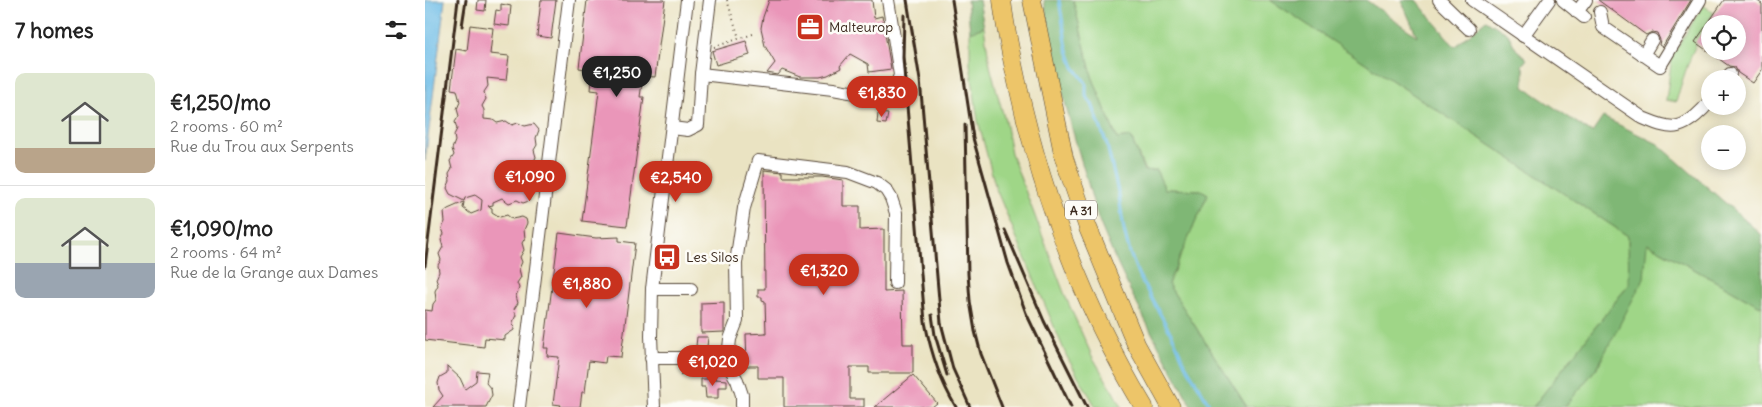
<!DOCTYPE html>
<meta charset="utf-8">
<style>
body{margin:0;font-family:Delius,sans-serif;background:#f2f2f2;color:#222;height:100vh;display:flex;flex-direction:column;font-size:19px;white-space:nowrap}
*{box-sizing:border-box;margin:0}
p{font-size:16px;color:#767676}
.icon{flex:none;width:28px;height:28px;fill:none;stroke:currentColor;stroke-width:2;stroke-linecap:round;stroke-linejoin:round}
.map{position:relative;flex:1;overflow:hidden}
.panel{display:flex;flex-direction:column;background:#fff;width:425px}
.panel>*{flex:none}
.controls{position:absolute;left:1276px;top:15px;display:grid;gap:10px}
.controls a{display:grid;place-items:center;width:45px;height:45px;border-radius:50%;background:#fff;box-shadow:0 2px 12px #0003;font-size:25px}
.price{position:absolute;translate:-50% -42px;padding:0 11px;border-radius:18px;background:#c8321e;color:#fff;font-size:16px;line-height:32px;filter:drop-shadow(0 1px 2px #0008)}
.price::after{content:'';position:absolute;left:50%;top:30px;width:15px;height:11px;margin-left:-8px;background:inherit;clip-path:polygon(0 0,100% 0,50% 100%)}
.price.current{background:#222;color:#fff}
ul{padding:0;list-style:none}
li{display:flex;align-items:center;gap:15px;height:125px;padding:0 15px}
li+li{border-top:1px solid #e0e0e0}
li span{display:grid;place-items:center;flex:none;width:140px;height:100px;border-radius:10px;color:#555}
li>.icon{margin-inline-start:auto}
span .icon{width:60px;height:60px;fill:#fffc;stroke-width:1}
li b{font-size:21px}
h2{display:flex;justify-content:space-between;align-items:center;height:60px;padding:0 15px;font-size:21px}
main{display:flex;flex:1;min-height:0}
.map>svg:first-child{display:block}
.green{fill:#9fd687;stroke:#6d8052}
.forest{fill:#7fb774;stroke:#5d7049}
.water{fill:#6cbce7;stroke:#547382}
.lines{fill:none;stroke-linecap:round;stroke-linejoin:round}
.stream{stroke:#6cbce7;stroke-width:3}
.building{fill:#ea96b9;fill-rule:evenodd}
.minor-casing{stroke:#554637;stroke-width:14}
.highway-casing{stroke:#554637;stroke-width:19}
.path{stroke:#554637;stroke-width:2;stroke-dasharray:1 4;stroke-linecap:butt}
.minor{stroke:#fff;stroke-width:12}
.highway{stroke:#edc569;stroke-width:18}
.rail{stroke:#3b2a1e;stroke-width:3}
.labels{text-anchor:middle;dominant-baseline:central;stroke-width:5;stroke-linejoin:round;paint-order:stroke}
.shield{fill:#fdfcf7;stroke:#75695f;stroke-width:1}
.shield-label{font-size:12px;font-weight:bold;fill:#3b2a1e}
.poi-label{font-size:14px;fill:#3b2a1e;stroke:#fdfcf7;text-anchor:start}
</style>
<main>
<section class="panel">
<h2>7 homes<svg class="icon" aria-label="filters" viewBox="0 0 24 24"><path d="M4 7h16M4 17h16"/><circle cx="9" cy="7" r="2"/><circle cx="15" cy="17" r="2"/></svg></h2>
<ul>
<li><span style="background:linear-gradient(#dfe7d0 75%,#b9a48a 0)"><svg class="icon" aria-label="home" viewBox="0 0 24 24"><path d="M3 11l9-7 9 7M6 9v11h12V9"/></svg></span><div><b>€1,250/mo</b><p>2 rooms · 60 m²</p><p>Rue du Trou aux Serpents</p></div></li>
<li><span style="background:linear-gradient(#dfe7d0 65%,#9aa5b1 0)"><svg class="icon" aria-label="home" viewBox="0 0 24 24"><path d="M3 11l9-7 9 7M6 9v11h12V9"/></svg></span><div><b>€1,090/mo</b><p>2 rooms · 64 m²</p><p>Rue de la Grange aux Dames</p></div></li>
</ul>
</section>
<div class="map">
<svg width="1337" height="407" viewBox="0 0 1337 407">
<rect width="100%" height="100%" fill="#fdfcf7"/>
<filter id="ink" filterUnits="userSpaceOnUse"><feTurbulence type="fractalNoise" baseFrequency=".02" numOctaves="2"/><feDisplacementMap in="SourceGraphic" scale="10" xChannelSelector="R" yChannelSelector="G"/><feConvolveMatrix kernelMatrix="1 2 1 2 8 2 1 2 1" color-interpolation-filters="sRGB"/></filter>
<filter id="wash" filterUnits="userSpaceOnUse"><feTurbulence type="fractalNoise" baseFrequency=".0096" numOctaves="4" result="noise"/><feDisplacementMap in="SourceGraphic" scale="20" xChannelSelector="R" yChannelSelector="G"/><feGaussianBlur stdDeviation="1.12" result="paint"/><feColorMatrix in="noise" values="0 0 0 0 0 0 0 0 0 0 0 0 0 0 0 0 0 1.4 0 .05"/><feComposite in="paint" operator="in"/></filter>
<g filter="url(#wash)">
<rect width="100%" height="100%" fill="#eae3c2"/>
<!-- green -->
<g class="green">
<polygon points="648,0 845,0 1203,236 1204,284 1108,407 822,407 743,284 783,194 776,190 740,189 731,170 720,171 706,137 692,139 667,76"/>
<path d="M1278 5 1289 13C1270 40 1260 70 1251 102L1241 100 1247 57Z"/>
<polygon points="559,27 565,66 580,121 586,153 641,298 667,356 697,407 671,407 642,357 571,189 553,121 545,64 545,32"/>
<polygon points="1222,243 1337,307 1337,407 1140,407 1173,366"/>
</g>
<!-- forest -->
<g class="forest">
<polygon points="542,0 554,0 559,27 545,32"/>
<path d="M619 0H648L667 76 692 139 706 137 719 171 731 170 740 189 776 190 783 194 743 284 822 407H767C735 348 702 290 677 228 669 209 665 189 659 170 642 114 628 58 619 0Z"/>
<polygon points="845,0 941,0 992,36 976,0 991,0 1030,47 1061,20 1083,34 1091,49 1102,59 1097,65 1099,71 1099,87 1167,133 1178,117 1233,144 1337,235 1337,307 1222,243 1219,278 1173,366 1140,407 1108,407 1204,284 1203,236"/>
</g>
<!-- water -->
<polygon class="water" points="0,0 20,0 0,161"/>
<g class="lines">
<!-- stream -->
<polyline class="stream" points="634,0 642,48 649,67 661,83 661,96 667,104 682,145 694,196 699,230 705,253 713,274 749,339 760,364 786,407"/>
</g>
<g id="blocks">
<!-- building -->
<g class="building">
<polygon points="53,0 61,0 60,11 52,10"/>
<polygon points="116,0 131,0 126,38 112,36"/>
<polygon points="162,0 240,0 230,77 218,76 215,97 219,97 202,226 157,221 174,91 166,90 168,70 154,68"/>
<polygon points="344,0 447,0 449,18 457,16 466,69 444,72 443,64 425,54 415,66 416,68 403,75 395,77 375,77 357,70 353,75 342,73 350,63 340,46 336,28 338,17"/>
<polygon points="1173,0 1266,0 1237,47 1234,45 1235,40 1232,33 1227,32 1221,35"/>
<path d="M1299 0H1331L1337 4V70L1328 83 1313 73 1310 67 1304 66 1270 42ZM1285 24H1312V51H1285Z"/>
<polygon points="76,4 86,6 84,26 69,24 71,10 76,11"/>
<polygon points="45,25 68,28 65,54 84,56 81,80 62,78 63,86 59,92 61,99 57,106 59,110 59,119 68,120 72,123 81,121 87,125 93,123 100,126 109,124 114,130 111,138 112,145 109,150 111,157 107,165 109,171 105,178 107,184 103,191 105,196 104,201 98,203 92,200 84,203 77,198 68,202 68,205 63,206 67,208 67,212 75,217 82,215 87,219 97,217 101,219 102,223 99,230 100,238 97,243 99,250 95,257 97,262 94,269 96,277 92,283 94,288 91,296 93,303 89,309 91,315 88,322 89,330 80,336 80,340 60,338 59,347 0,340 0,310 7,311 8,304 11,300 10,291 13,285 11,279 14,272 13,265 16,260 14,254 18,247 16,240 19,234 17,228 20,222 19,212 23,209 39,202 38,208 46,214 56,210 57,200 50,195 40,198 39,201 25,194 22,188 25,181 24,174 27,169 25,161 29,155 27,149 30,141 29,135 32,129 30,122 34,116 32,109 35,102 32,90 26,89 31,49 42,51"/>
<polygon points="321,41 325,55 291,65 287,51"/>
<polygon points="453,113 463,114 461,124 452,123"/>
<polygon points="339,170 358,172 358,177 397,177 418,180 418,206 435,206 435,230 459,229 459,292 477,291 478,344 488,344 488,373 444,373 444,367 425,367 425,399 439,399 439,407 359,407 359,378 333,378 333,366 322,366 321,334 341,333 340,301 337,300 337,297 333,297 333,289 340,289"/>
<polygon points="134,233 171,238 194,237 194,241 210,243 196,357 181,356 180,363 164,361 160,392 157,392 155,407 135,407 136,405 128,404 134,357 122,356 123,348 119,348"/>
<polygon points="299,302 299,332 276,333 276,303"/>
<polygon points="272,337 283,337 282,347 271,346"/>
<polygon points="22,366 35,378 40,389 51,381 52,371 63,372 61,383 66,389 67,395 61,407 8,407 18,396 14,390 13,383 15,377 22,373"/>
<polygon points="488,375 512,403 507,407 450,407"/>
<polygon points="283,377 290,377 290,379 302,380 302,387 293,387 293,398 281,398 280,387 276,387 276,379 283,379"/>
</g>
</g>
</g>
<g filter="url(#ink)">
<use href="#blocks" fill-opacity="0" stroke="#554637" stroke-width="1"/>
<g class="lines">
<!-- minor casing -->
<g class="minor-casing">
<g id="minor">
<polyline points="1014,0 1044,29"/>
<path d="M1047 0 1218 118C1228 122 1242 129 1253 126 1265 123 1278 110 1285 101"/>
<polyline points="1138,0 1159,17"/>
<polyline points="1152,12 1161,0"/>
<polyline points="1175,12 1178,27 1235,66 1275,0"/>
<polyline points="1098,36 1124,0"/>
<polyline points="1218,55 1227,40"/>
<polyline points="276,74 408,89 458,98 469,93 475,75 463,0"/>
<polyline points="1301,79 1305,74"/>
<polyline points="247,128 263,130 273,125 276,74 285,0"/>
<polyline points="227,289 266,289"/>
<polyline points="226,358 303,358"/>
<polyline points="94,407 144,0"/>
<polyline points="229,407 226,336 227,289 262,0"/>
<polyline points="317,407 317,395 312,380 305,368 303,358 305,339 312,321 311,263 319,208 333,161 423,172 452,183 461,190 466,198 471,213 470,283"/>
</g>
</g>
<!-- highway casing -->
<g class="highway-casing">
<g id="highway">
<path d="M577 0C580 28 586 55 592 82 617 196 659 307 719 407"/>
<polyline points="607,0 639,158 663,228 711,344 746,407"/>
</g>
</g>
<!-- path -->
<g class="path">
<polyline points="302,0 314,38"/>
<polyline points="289,47 328,34"/>
<polyline points="256,369 256,377"/>
</g>
<!-- minor -->
<use href="#minor" class="minor"/>
<!-- highway -->
<use href="#highway" class="highway"/>
<!-- rail -->
<g class="rail">
<polyline points="482,0 495,80 516,323 528,369 545,407"/>
<polyline points="527,0 548,138 583,263 601,313 646,407"/>
<path d="M479 15 478 58 500 322C506 353 515 381 531 407"/>
<polyline points="37,26 41,0"/>
<polyline points="540,125 543,274 545,301 550,331 556,354 577,407"/>
<polyline points="580,230 619,321 662,407"/>
<polyline points="0,266 33,0"/>
<polyline points="507,315 510,335 522,375"/>
</g>
</g>
</g>
<!-- icons -->
<defs>
<g id="office-square" transform="scale(1.4375)"><rect x="-9" y="-9" width="18" height="18" rx="4" fill="#c8321e" stroke="#fdfcf7"/><path d="M-6-3h4V-5.5h4V-3h4V5H-6ZM-1-4.5V-3h2v-1.5ZM-6 0V1H6V0Z" fill="#fff"/></g>
<g id="bus-square" transform="scale(1.4375)"><rect x="-9" y="-9" width="18" height="18" rx="4" fill="#c8321e" stroke="#fdfcf7"/><path d="M-5-6H5V4H4V6H2V4H-2V6H-4V4H-5ZM-3.5-4V0h7V-4ZM-3.5 1.2v1.5H-2V1.2ZM2 1.2v1.5H3.5V1.2Z" fill="#fff"/></g>
</defs>
<g fill-rule="evenodd">
<use href="#office-square" x="385" y="27"/>
<use href="#bus-square" x="242" y="257"/>
</g>
<g class="labels">
<!-- shield labels -->
<rect class="shield" x="640" y="200.5" width="32" height="19" rx="4"/>
<g class="shield-label">
<text x="656" y="210">A 31</text>
</g>
<!-- poi labels -->
<g class="poi-label">
<text x="404" y="27">Malteurop</text>
<text x="261" y="257">Les Silos</text>
</g>
</g>
</svg>
<div class="controls">
<a><svg class="icon" aria-label="locate" viewBox="0 0 24 24"><circle cx="12" cy="12" r="6"/><path d="M12 2v4M12 18v4M2 12h4M18 12h4"/></svg></a>
<a>+</a>
<a>−</a>
</div>
<b class="price current" style="left:192px;top:98px">€1,250</b>
<b class="price" style="left:457px;top:118px">€1,830</b>
<b class="price" style="left:105px;top:202px">€1,090</b>
<b class="price" style="left:251px;top:203px">€2,540</b>
<b class="price" style="left:399px;top:296px">€1,320</b>
<b class="price" style="left:162px;top:309px">€1,880</b>
<b class="price" style="left:288px;top:387px">€1,020</b>
</div>
</main>
